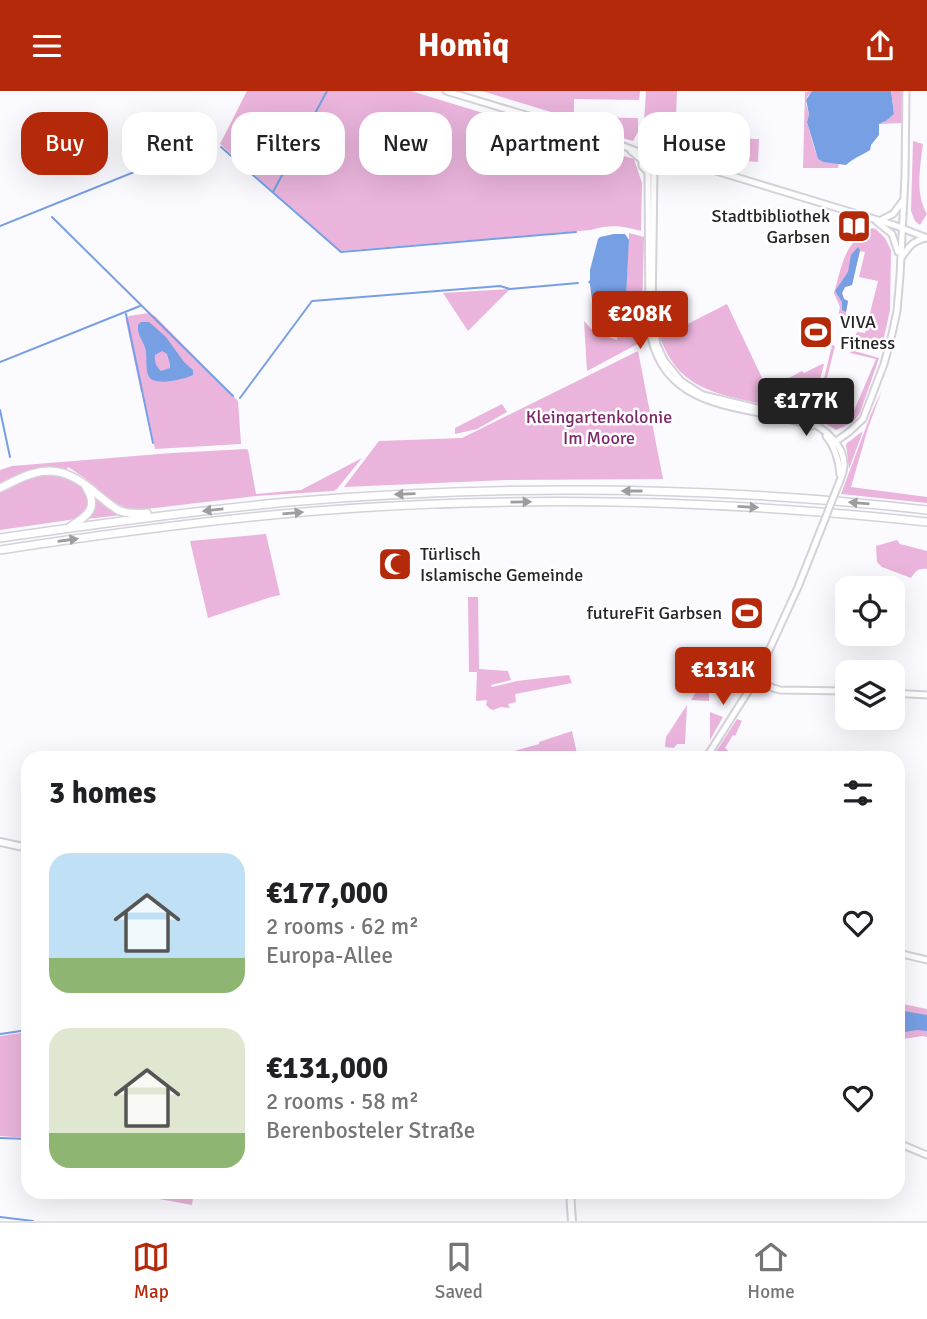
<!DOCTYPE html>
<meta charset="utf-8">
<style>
body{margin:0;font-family:Signika,sans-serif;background:#f2f2f2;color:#202124;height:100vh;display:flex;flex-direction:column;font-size:26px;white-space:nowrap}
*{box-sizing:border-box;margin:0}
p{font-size:23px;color:#757577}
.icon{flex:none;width:38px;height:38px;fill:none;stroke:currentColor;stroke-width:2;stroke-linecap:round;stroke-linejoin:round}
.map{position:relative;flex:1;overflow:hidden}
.sheet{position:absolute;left:21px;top:660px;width:884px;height:448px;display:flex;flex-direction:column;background:#fff;border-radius:21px;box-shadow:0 7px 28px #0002}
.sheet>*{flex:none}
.hud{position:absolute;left:21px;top:21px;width:886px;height:63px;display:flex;gap:14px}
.fabs{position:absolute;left:835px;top:485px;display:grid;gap:14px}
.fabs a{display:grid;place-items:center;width:70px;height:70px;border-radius:14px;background:#fff;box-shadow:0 7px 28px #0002;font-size:35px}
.price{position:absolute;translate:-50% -60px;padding:0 16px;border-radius:7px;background:#b5290b;color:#fff;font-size:23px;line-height:46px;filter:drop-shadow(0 2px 4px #0008)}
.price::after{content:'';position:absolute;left:50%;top:42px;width:21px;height:16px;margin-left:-10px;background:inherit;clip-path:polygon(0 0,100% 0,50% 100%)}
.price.current{background:#222;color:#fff}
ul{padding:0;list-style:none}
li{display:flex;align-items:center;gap:21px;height:175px;padding:0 28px}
li span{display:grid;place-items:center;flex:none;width:196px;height:140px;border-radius:21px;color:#555}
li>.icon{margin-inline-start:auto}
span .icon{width:84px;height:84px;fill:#fffc;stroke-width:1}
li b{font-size:30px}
h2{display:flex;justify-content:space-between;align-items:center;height:84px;padding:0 28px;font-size:30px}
.tag{padding:0 24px;border-radius:21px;background:#fff;box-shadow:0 7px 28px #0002;font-size:24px;line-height:63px}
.tag.current{background:#b5290b;color:#fff}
header{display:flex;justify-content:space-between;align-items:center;height:91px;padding:0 28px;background:#b5290b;color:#fff;font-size:32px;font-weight:700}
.tab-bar{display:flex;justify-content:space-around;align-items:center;height:98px;border-top:2px solid #e0e0e0;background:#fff;font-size:19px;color:#757577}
.tab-bar a{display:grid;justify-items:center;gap:4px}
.tab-bar .current{color:#b5290b}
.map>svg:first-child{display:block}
.green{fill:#eab4dc}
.water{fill:#779fe4;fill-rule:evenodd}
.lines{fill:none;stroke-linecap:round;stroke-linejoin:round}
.stream{stroke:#779fe4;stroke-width:2}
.minor-casing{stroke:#d4d1d9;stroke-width:9}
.major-casing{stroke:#d4d1d9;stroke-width:10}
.highway-casing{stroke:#d4d1d9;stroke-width:10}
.minor{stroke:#fff;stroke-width:5}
.major{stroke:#fff;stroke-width:6}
.highway{stroke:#fff;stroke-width:7}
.minor-bridge-casing{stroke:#d4d1d9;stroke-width:9;stroke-linecap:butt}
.minor-bridge{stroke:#fff;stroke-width:5}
.oneway{fill:#9d9c9e}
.labels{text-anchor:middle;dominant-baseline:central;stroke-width:5;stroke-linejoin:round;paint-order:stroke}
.poi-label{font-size:18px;fill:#252427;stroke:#fff;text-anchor:end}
.park-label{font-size:18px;fill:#7b286b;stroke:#fff}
</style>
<header><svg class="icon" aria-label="menu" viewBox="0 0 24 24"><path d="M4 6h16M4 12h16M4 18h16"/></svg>Homiq<svg class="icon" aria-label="share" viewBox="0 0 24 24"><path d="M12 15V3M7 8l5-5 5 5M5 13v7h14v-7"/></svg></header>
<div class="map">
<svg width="927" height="1130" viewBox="0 0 927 1130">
<rect width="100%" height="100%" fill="#fbfaff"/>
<!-- green -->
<g class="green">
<path d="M247 0H411L634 68 642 92 641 140C622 135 611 133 591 139L340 160 220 53Z"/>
<polygon points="482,0 640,0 639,9 574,8 574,26 638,27 638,41 633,50 574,33 574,28"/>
<polygon points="646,0 677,0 676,26 675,28 658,28 655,32 644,31"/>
<polygon points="812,0 807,6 806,13 809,23 807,31 813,53 818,68 823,71 839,72 838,77 803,77 805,1"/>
<polygon points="891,0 902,0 902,32 879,33 886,30 894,23"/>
<polygon points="702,37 715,38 715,73 698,68 697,43"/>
<polygon points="720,47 759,48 758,71 747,70 735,79 716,74 717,51"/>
<path d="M913 50 923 53C920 77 915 102 927 123L920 134 915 130 911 120Z"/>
<path d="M872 137 876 138 885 147 891 159 890 219 881 260 852 254 857 241 865 242 878 190 859 186 865 161 860 160 852 194 845 196 842 202 844 208 848 210 845 228 838 226 840 216 834 202C839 186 842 165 853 152 859 146 866 142 872 137Z"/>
<polygon points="629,142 644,146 642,223 645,249 587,280 584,230 594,241 617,249 618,236 625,227"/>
<polygon points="510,198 468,240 443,202"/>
<path d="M727 213 763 289C778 295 788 287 802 280L804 282 822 273H824L811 324C792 319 772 315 753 311 708 301 678 294 660 247Z"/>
<polygon points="149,222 155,225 238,310 241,353 155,358 143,301 141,301 126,230 129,225"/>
<polygon points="832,254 835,255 818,323 848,330 851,327 876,268 850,262 851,259 879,267 860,322 853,331 836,339 815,326"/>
<polygon points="638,260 663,388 506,389 344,396 379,350 462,347"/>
<polygon points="882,299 868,337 851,396 927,406 927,412 841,403 871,323"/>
<polygon points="502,313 507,321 477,338 455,343 455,337"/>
<polygon points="863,340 849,378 846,353"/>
<path d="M246 358 248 359 256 403 301 399 362 367 337 398 333 400 256 405 138 419C118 418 106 404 91 392 84 386 76 381 68 376L67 378C79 395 103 410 76 428L0 439V379L12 375 172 362Z"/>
<polygon points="92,403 122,424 86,428"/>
<polygon points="266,443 280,504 271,506 208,527 190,450"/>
<path d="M897 449 900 453 927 460V478C918 477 916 480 911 487L882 476 877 471 876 455Z"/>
<polygon points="468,506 478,506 479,578 508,580 511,589 491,594 492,596 517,590 569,584 572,592 515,603 516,611 508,613 510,617 501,616 493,619 490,618 486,614 487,609 476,610 477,581 469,581"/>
<polygon points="703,567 710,567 709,589 700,589 700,576 703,576"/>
<polygon points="700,591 709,591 709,610 691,609 700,595"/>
<polygon points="687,614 685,653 677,653 674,657 665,656 666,646"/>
<polygon points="710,621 723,626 710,649"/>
<polygon points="737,628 742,630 735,645 733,644 725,657 728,659 727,661 732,667 712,667"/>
<polygon points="572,640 578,667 497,667 497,665 539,653 539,651"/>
<polygon points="898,912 927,918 927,946 922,945 898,949"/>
<polygon points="28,941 28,1047 0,1045 0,945"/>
<polygon points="156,1101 194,1101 192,1114 154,1107"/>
</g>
<!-- water -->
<g class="water">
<path d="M812 0H891L894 23 886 30 879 33V44L871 54 870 59C861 65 855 66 846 74L823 71 818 68 807 31 809 23 806 9Z"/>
<path d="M614 143H625L629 149 625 227C598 263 592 211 590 193L588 191 590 189V179L598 148 600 146Z"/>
<polygon points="858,156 860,159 852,194 845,196 842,202 844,208 848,210 846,221 842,219 842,211 835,200 848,181 851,164"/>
<path d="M141 231H149L166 246 184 271 193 279V284C185 288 157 295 150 287 145 281 147 268 146 260 144 250 137 245 138 234ZM162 260 167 263 170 273V277L161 280C156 275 154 271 155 264Z"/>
<polygon points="898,919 927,924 927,940 917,939 898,942"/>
</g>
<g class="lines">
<!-- stream -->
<g class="stream">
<polyline points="221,56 341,161 576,141"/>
<polyline points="273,101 327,0"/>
<polyline points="52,126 233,305"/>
<polyline points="0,135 211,50"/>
<polyline points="126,223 153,352"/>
<polyline points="0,271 140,215"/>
<polyline points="240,307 312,210 500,195 510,198 578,192"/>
<polyline points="0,319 10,366"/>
<polyline points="0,943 28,939"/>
<polyline points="0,1047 28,1048"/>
<polyline points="0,1126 33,1130"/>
</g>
<!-- minor casing -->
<g class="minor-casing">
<g id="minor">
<polyline points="446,0 605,48 639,61 654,62 664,69 696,74 831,115 894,134 927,147"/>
<polyline points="631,60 642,69 642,75 648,81 657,80 661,75 676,72"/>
<path d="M648 81 649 235C661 325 747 312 812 335"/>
<path d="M654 81 652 226 657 254 664 269 681 290 703 304 803 328C824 336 849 356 843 381 841 388 838 395 835 402"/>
<polyline points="881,129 893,123 902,111"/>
<polyline points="876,130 892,143 898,161"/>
<path d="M902 166C909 155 913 150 926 147"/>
<path d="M826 345C835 356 839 369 840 384"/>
<polyline points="835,351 849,341 863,328 884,273 892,243 897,220 900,185 905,85 906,0"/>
<polyline points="756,588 773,597 780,599 847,600"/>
<polyline points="892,602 927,604"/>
<polyline points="706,667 756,588 798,496 825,428"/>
<polyline points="898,862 927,869"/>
<polyline points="898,1052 927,1064"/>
</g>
</g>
<!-- major casing -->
<g class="major-casing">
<g id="major">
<polyline points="0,751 28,757"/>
<polyline points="570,1101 572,1130"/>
</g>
</g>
<!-- highway casing -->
<g class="highway-casing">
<g id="highway">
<path d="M0 397C11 392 22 385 35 382 60 375 80 388 98 404 105 409 112 416 120 420 129 423 138 423 147 422"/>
<path d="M71 435C88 425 99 416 86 396"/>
<path d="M0 447C96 433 192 420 288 411 501 393 715 395 927 419"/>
<path d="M0 459C105 443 209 429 315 420 519 404 724 409 927 431"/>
</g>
</g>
<!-- minor -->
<use href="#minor" class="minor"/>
<!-- major -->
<use href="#major" class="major"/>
<!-- highway -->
<use href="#highway" class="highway"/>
<!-- minor-bridge casing -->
<g class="minor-bridge-casing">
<polyline id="minor-bridge" points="825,428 835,402"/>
</g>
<!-- minor-bridge -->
<use href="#minor-bridge" class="minor-bridge"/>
</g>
<!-- one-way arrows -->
<defs><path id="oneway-solid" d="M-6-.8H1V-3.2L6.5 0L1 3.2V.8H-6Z" transform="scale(1.75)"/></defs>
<g class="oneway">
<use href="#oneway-solid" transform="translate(632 400) rotate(-180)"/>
<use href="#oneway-solid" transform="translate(405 403) rotate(178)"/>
<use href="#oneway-solid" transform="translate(521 411) rotate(-1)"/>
<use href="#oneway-solid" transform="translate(859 412) rotate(-175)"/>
<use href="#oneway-solid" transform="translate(748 416) rotate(3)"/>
<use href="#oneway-solid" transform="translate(213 419) rotate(174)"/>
<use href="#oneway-solid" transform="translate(293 422) rotate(-5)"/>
<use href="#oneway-solid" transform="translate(68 449) rotate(-8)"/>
</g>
<!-- icons -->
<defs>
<g id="library-square" transform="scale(1.75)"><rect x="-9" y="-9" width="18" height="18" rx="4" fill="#b5290b" stroke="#fff"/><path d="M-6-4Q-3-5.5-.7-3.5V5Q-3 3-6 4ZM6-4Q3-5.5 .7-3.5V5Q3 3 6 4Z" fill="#fff"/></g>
<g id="stadium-square" transform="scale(1.75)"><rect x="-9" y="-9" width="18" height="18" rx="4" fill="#b5290b" stroke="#fff"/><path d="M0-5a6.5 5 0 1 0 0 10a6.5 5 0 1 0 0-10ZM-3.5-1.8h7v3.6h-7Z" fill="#fff"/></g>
<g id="mosque-square" transform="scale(1.75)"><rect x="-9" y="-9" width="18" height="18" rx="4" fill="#b5290b" stroke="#fff"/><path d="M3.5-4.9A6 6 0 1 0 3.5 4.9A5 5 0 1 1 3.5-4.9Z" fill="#fff"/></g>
</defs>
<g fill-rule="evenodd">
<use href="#library-square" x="854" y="135"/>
<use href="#stadium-square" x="816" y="241"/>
<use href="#mosque-square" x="395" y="473"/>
<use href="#stadium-square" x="747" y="522"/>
</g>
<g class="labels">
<!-- poi labels -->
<g class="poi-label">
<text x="830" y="125">Stadtbibliothek<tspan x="830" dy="21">Garbsen</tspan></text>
<text x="840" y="231" text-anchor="start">VIVA<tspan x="840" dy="21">Fitness</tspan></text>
<text x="420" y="463" text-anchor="start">Türlisch<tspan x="420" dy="21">Islamische Gemeinde</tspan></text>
<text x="722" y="522">futureFit Garbsen</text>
</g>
<!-- park labels -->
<g class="park-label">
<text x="599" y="326">Kleingartenkolonie<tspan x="599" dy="21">Im Moore</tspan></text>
</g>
</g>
</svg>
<div class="fabs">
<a><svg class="icon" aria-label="locate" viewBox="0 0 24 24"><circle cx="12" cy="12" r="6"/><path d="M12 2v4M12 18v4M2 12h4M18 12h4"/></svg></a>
<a><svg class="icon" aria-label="layers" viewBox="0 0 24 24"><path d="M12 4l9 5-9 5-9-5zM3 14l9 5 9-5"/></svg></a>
</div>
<b class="price" style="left:640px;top:260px">€208K</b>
<b class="price current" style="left:806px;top:347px">€177K</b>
<b class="price" style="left:723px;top:616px">€131K</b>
<div class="hud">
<a class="tag current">Buy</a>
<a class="tag">Rent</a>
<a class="tag">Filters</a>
<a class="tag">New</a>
<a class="tag">Apartment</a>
<a class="tag">House</a>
</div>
<section class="sheet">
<h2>3 homes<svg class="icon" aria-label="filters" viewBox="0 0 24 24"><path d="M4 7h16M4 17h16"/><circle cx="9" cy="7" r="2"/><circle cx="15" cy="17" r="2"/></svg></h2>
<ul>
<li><span style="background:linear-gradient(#bfe0f5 75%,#8fb573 0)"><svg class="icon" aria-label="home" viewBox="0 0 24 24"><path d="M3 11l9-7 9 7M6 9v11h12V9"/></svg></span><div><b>€177,000</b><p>2 rooms · 62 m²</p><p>Europa-Allee</p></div><svg class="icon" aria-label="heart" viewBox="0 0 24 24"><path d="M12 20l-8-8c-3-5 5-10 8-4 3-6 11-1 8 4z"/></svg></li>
<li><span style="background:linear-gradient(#dfe7d0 75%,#8fb573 0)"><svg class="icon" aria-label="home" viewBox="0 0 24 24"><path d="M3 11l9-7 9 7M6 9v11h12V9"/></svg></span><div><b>€131,000</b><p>2 rooms · 58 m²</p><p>Berenbosteler Straße</p></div><svg class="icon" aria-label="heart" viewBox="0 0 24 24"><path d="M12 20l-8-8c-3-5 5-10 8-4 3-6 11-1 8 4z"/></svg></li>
</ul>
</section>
</div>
<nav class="tab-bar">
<a class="current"><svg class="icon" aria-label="map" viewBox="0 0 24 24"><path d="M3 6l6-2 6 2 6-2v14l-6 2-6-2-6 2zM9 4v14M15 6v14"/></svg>Map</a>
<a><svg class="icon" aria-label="saved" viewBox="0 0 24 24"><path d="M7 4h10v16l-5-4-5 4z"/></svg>Saved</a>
<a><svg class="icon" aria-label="home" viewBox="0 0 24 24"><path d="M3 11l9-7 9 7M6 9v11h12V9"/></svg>Home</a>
</nav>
